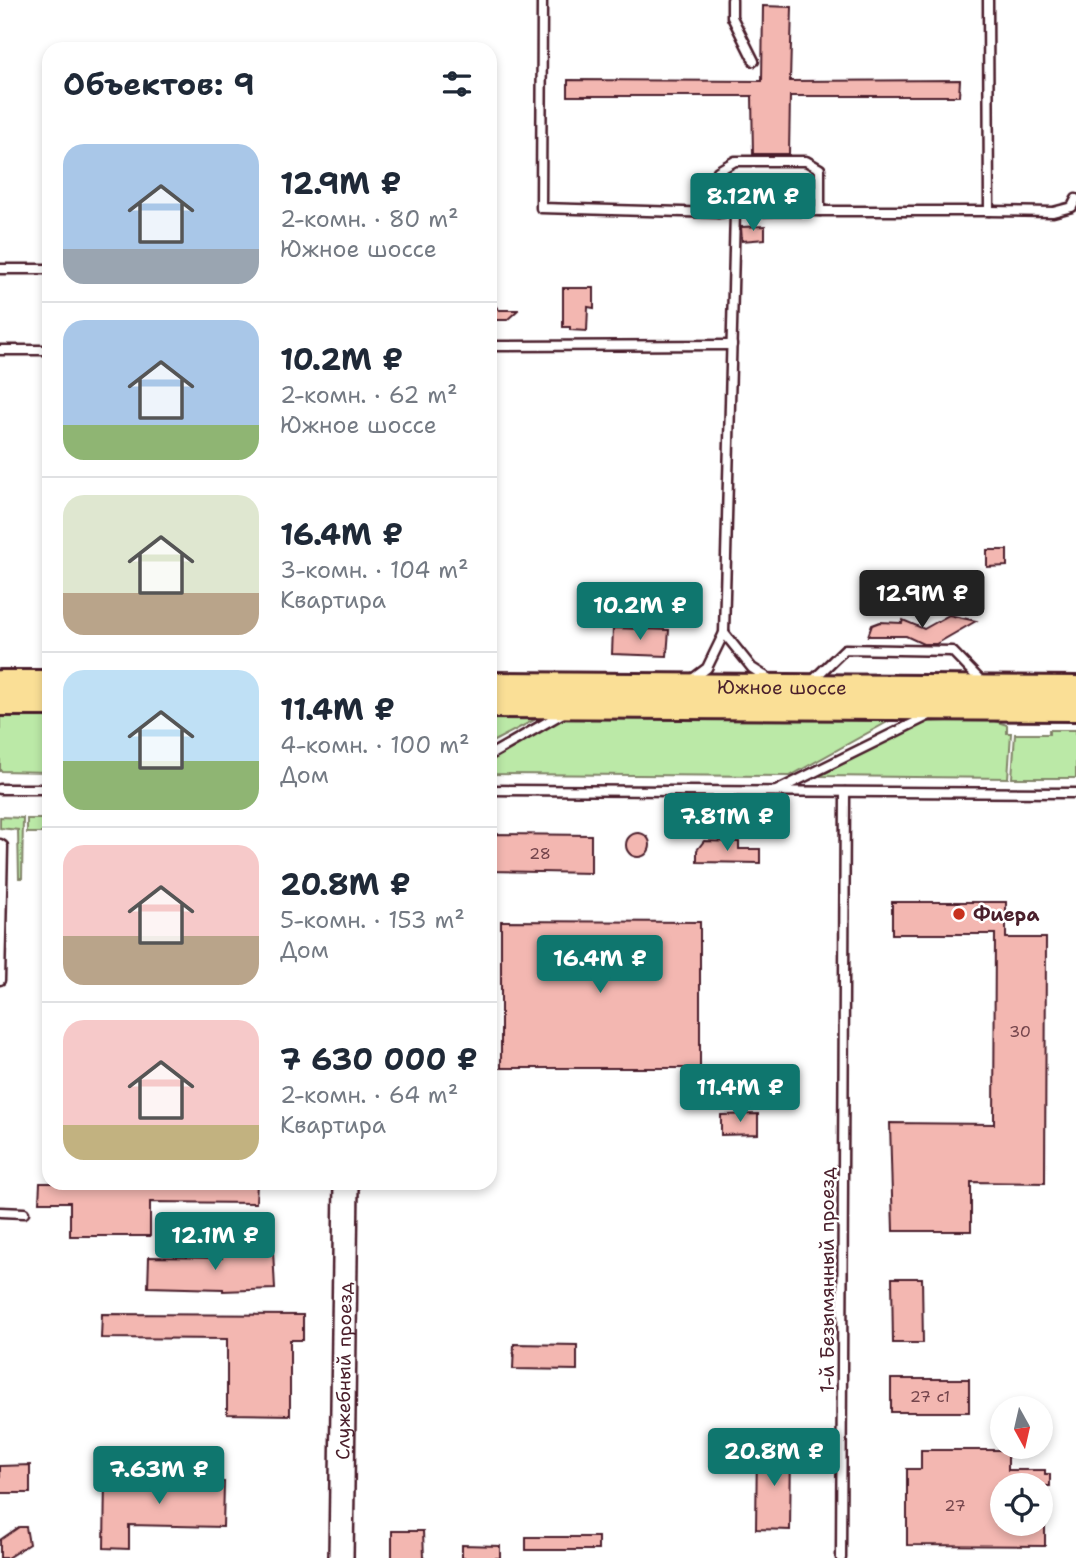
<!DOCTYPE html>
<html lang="ru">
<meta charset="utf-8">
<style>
body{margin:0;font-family:"Shantell Sans",sans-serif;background:#f2f2f3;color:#1f2937;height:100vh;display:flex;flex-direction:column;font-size:26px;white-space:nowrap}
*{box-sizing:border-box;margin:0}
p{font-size:23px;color:#747a83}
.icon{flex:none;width:38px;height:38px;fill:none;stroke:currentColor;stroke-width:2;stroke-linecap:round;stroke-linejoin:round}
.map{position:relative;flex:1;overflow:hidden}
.drawer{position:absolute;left:42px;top:42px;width:455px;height:1148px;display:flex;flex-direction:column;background:#fff;border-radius:21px;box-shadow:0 4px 10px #0003}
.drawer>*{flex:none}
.needle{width:46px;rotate:172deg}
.fabs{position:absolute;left:990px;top:1396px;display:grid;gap:14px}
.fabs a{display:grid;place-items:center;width:63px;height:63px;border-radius:50%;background:#fff;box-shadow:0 4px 10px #0003;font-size:35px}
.price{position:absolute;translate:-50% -60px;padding:0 16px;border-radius:7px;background:#0f766e;color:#fff;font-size:23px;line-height:46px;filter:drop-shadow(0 2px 4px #0008)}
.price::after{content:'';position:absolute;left:50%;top:42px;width:21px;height:16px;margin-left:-10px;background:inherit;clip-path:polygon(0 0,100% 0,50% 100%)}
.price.selected{background:#222;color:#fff}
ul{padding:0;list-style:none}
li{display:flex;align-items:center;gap:21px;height:175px;padding:0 21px}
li+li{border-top:2px solid #e0e1e3}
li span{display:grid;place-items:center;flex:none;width:196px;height:140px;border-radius:21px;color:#555}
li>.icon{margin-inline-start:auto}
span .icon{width:84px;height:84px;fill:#fffc;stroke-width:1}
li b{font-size:30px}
h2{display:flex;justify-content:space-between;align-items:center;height:84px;padding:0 21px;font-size:30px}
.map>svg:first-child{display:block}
.green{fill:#bbe9a7;stroke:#828469;stroke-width:2}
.building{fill:#f3b7b1;stroke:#4a1f2b;stroke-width:2}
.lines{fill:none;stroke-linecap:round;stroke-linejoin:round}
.lane-casing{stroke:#4a1f2b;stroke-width:13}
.secondary-casing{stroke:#4a1f2b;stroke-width:28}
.primary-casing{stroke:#4a1f2b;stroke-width:30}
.lane{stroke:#fff;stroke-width:8}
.secondary{stroke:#fff;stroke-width:23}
.primary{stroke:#fadf96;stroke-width:24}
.poi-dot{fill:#c8321e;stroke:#fff;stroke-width:2.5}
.labels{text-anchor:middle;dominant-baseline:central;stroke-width:5;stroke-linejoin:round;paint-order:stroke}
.number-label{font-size:16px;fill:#74454c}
.street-label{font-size:19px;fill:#4a1f2b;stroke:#fff}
.poi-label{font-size:19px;font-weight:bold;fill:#4a1f2b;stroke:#fff;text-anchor:start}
</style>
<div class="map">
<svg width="1076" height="1558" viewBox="0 0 1076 1558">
<rect width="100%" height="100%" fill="#fff"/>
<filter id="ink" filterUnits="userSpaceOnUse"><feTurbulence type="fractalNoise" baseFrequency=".0143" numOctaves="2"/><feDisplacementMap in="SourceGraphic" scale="14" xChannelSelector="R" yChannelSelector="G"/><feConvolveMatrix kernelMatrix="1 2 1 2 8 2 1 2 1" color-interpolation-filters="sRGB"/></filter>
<g filter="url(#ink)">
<!-- green -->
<g class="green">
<polygon points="0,712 49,713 49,772 0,771"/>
<polygon points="567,716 891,720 790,776 490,774 490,761"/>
<polygon points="490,718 536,719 490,743"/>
<polygon points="988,719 1007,725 1007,733 1011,733 1008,778 820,776 895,736 928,722"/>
<polygon points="1049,730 1076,730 1076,778 1012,778 1015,734 1049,734"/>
<polygon points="0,817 23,818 22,878 19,878 18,830 0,828"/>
<rect x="27" y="819" width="22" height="14"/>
</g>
<!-- building -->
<g class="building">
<polygon points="763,6 792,7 790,81 960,80 959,96 790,96 789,154 753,154 752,96 568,96 568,80 762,81"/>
<polygon points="765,226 765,239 742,241 741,227"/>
<polygon points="563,288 594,288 594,308 588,307 587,331 570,330 570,327 563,327"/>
<polygon points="490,300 499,310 518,310 507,320 490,320"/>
<polygon points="987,550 1007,550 1007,566 987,567"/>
<polygon points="949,615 976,621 936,644 923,644 906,636 868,636 872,625 880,622 902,623 903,620 924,629"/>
<polygon points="613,628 669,630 667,656 612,654"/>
<circle cx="638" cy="845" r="12"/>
<polygon points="490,834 591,835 591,873 490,871"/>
<polygon points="704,841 739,842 739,849 760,849 760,863 697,862 697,850"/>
<polygon points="892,902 1006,902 1006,938 1046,938 1045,1183 971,1182 971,1231 893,1231 890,1123 994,1124 995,934 892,934"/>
<polygon points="501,921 700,922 700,1068 501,1068"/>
<polygon points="758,1114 758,1134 721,1135 721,1115"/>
<polygon points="40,1183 257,1183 256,1203 150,1202 150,1236 70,1236 70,1202 39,1202"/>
<polygon points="273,1250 275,1289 223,1291 223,1289 148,1287 149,1257 222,1258 222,1252"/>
<polygon points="892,1278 922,1278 923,1343 893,1343"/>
<polygon points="102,1314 303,1315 303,1340 290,1340 290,1415 227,1414 227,1339 101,1338"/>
<polygon points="514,1344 577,1345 577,1370 513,1369"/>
<rect x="891" y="1379" width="78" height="33"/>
<polygon points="757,1447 791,1447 790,1530 756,1529"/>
<polygon points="921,1450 1008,1450 1008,1470 1045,1470 1045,1474 1050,1474 1050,1486 1003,1486 1003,1524 1045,1524 1045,1546 907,1545 907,1469 921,1469"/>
<polygon points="30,1465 30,1493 0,1493 0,1466"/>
<polygon points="105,1479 224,1482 223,1527 129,1525 129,1549 104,1548"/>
<polygon points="19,1527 26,1527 29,1544 7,1558 0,1558 0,1540"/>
<polygon points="392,1531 423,1531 424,1558 392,1558"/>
<rect x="526" y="1537" width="72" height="13"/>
<polygon points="462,1545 500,1546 500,1558 462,1558"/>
</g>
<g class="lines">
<!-- lane casing -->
<g class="lane-casing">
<g id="lane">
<polyline points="542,0 541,208 718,213"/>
<polyline points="732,0 732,17 754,61"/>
<polyline points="820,211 989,211 988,0"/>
<polyline points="989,211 1053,212 1072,207 1076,199"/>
<polyline points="0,269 49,269"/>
<polyline points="490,346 732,345"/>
<polyline points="0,350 49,350"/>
<polyline points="724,633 752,668 771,680"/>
<polyline points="691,680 707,668 724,633 735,212 718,213 718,171 735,161 806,161 820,169 820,211 735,212"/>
<polyline points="811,682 845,649 952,651 984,684"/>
<polyline points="490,755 563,713"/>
<polyline points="0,789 49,789"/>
<polyline points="490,790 1076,793"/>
<polyline points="776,791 928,716"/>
<polyline points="0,844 3,846 0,980"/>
<polyline points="0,1212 24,1213"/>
<polyline points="841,1558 845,792"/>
</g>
</g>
<!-- secondary casing -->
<g class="secondary-casing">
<g id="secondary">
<path id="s1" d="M341 1558 346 1183"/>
</g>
</g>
<!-- primary casing -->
<g class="primary-casing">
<g id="primary">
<polyline points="0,683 49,683"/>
<path id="s2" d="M490 685 1076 689"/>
<polyline points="0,703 49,703"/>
<polyline points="490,705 1076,708"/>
</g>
</g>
<!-- lane -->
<use href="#lane" class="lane"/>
<!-- secondary -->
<use href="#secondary" class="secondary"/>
<!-- primary -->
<use href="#primary" class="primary"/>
</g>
</g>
<!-- markers -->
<circle class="poi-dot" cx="959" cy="914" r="7"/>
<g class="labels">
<!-- number labels -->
<g class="number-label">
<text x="540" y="853">28</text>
<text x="1020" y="1031">30</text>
<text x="930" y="1396">27 с1</text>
<text x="955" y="1505">27</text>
</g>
<!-- street labels -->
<g class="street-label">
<text stroke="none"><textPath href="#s2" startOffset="292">Южное шоссе</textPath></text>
<text transform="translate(827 1280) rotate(-90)">1-й Безымянный проезд</text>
<text stroke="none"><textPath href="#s1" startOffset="187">Служебный проезд</textPath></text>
</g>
<!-- poi labels -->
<g class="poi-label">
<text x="973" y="914">Фиера</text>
</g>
</g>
</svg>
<div class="fabs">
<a><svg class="needle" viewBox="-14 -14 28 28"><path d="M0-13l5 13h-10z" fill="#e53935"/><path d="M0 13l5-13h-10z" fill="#747a83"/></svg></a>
<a><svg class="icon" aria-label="locate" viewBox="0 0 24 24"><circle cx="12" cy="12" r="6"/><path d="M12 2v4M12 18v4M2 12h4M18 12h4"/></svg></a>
</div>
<b class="price" style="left:753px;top:233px">8.12M ₽</b>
<b class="price selected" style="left:922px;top:630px">12.9M ₽</b>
<b class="price" style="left:640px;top:642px">10.2M ₽</b>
<b class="price" style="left:727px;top:853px">7.81M ₽</b>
<b class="price" style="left:600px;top:995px">16.4M ₽</b>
<b class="price" style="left:740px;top:1124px">11.4M ₽</b>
<b class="price" style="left:215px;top:1272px">12.1M ₽</b>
<b class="price" style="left:774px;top:1488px">20.8M ₽</b>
<b class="price" style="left:159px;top:1506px">7.63M ₽</b>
<section class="drawer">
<h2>Объектов: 9<svg class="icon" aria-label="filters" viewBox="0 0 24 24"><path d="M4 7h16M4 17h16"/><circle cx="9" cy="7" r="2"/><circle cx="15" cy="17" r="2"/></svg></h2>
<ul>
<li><span style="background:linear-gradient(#a9c7e8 75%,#9aa5b1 0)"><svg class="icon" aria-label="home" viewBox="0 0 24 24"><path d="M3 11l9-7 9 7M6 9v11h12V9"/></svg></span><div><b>12.9M ₽</b><p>2-комн. · 80 m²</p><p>Южное шоссе</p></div></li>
<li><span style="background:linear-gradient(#a9c7e8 75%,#8fb573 0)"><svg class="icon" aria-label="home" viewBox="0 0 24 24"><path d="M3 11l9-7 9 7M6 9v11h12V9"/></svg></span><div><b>10.2M ₽</b><p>2-комн. · 62 m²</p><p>Южное шоссе</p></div></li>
<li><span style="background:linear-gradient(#dfe7d0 70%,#b9a48a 0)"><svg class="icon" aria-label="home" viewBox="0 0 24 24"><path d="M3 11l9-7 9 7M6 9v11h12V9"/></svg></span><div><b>16.4M ₽</b><p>3-комн. · 104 m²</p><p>Квартира</p></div></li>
<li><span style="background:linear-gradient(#bfe0f5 65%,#8fb573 0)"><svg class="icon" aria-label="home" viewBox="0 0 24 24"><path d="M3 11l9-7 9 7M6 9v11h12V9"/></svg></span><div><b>11.4M ₽</b><p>4-комн. · 100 m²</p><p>Дом</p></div></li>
<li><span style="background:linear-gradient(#f6c9c9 65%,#b9a48a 0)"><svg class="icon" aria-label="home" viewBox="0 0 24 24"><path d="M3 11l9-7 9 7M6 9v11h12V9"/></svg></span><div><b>20.8M ₽</b><p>5-комн. · 153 m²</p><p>Дом</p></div></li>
<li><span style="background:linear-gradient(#f6c9c9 75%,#c2b280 0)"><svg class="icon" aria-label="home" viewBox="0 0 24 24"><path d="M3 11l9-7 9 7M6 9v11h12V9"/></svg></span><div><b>7 630 000 ₽</b><p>2-комн. · 64 m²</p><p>Квартира</p></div></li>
</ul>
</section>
</div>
